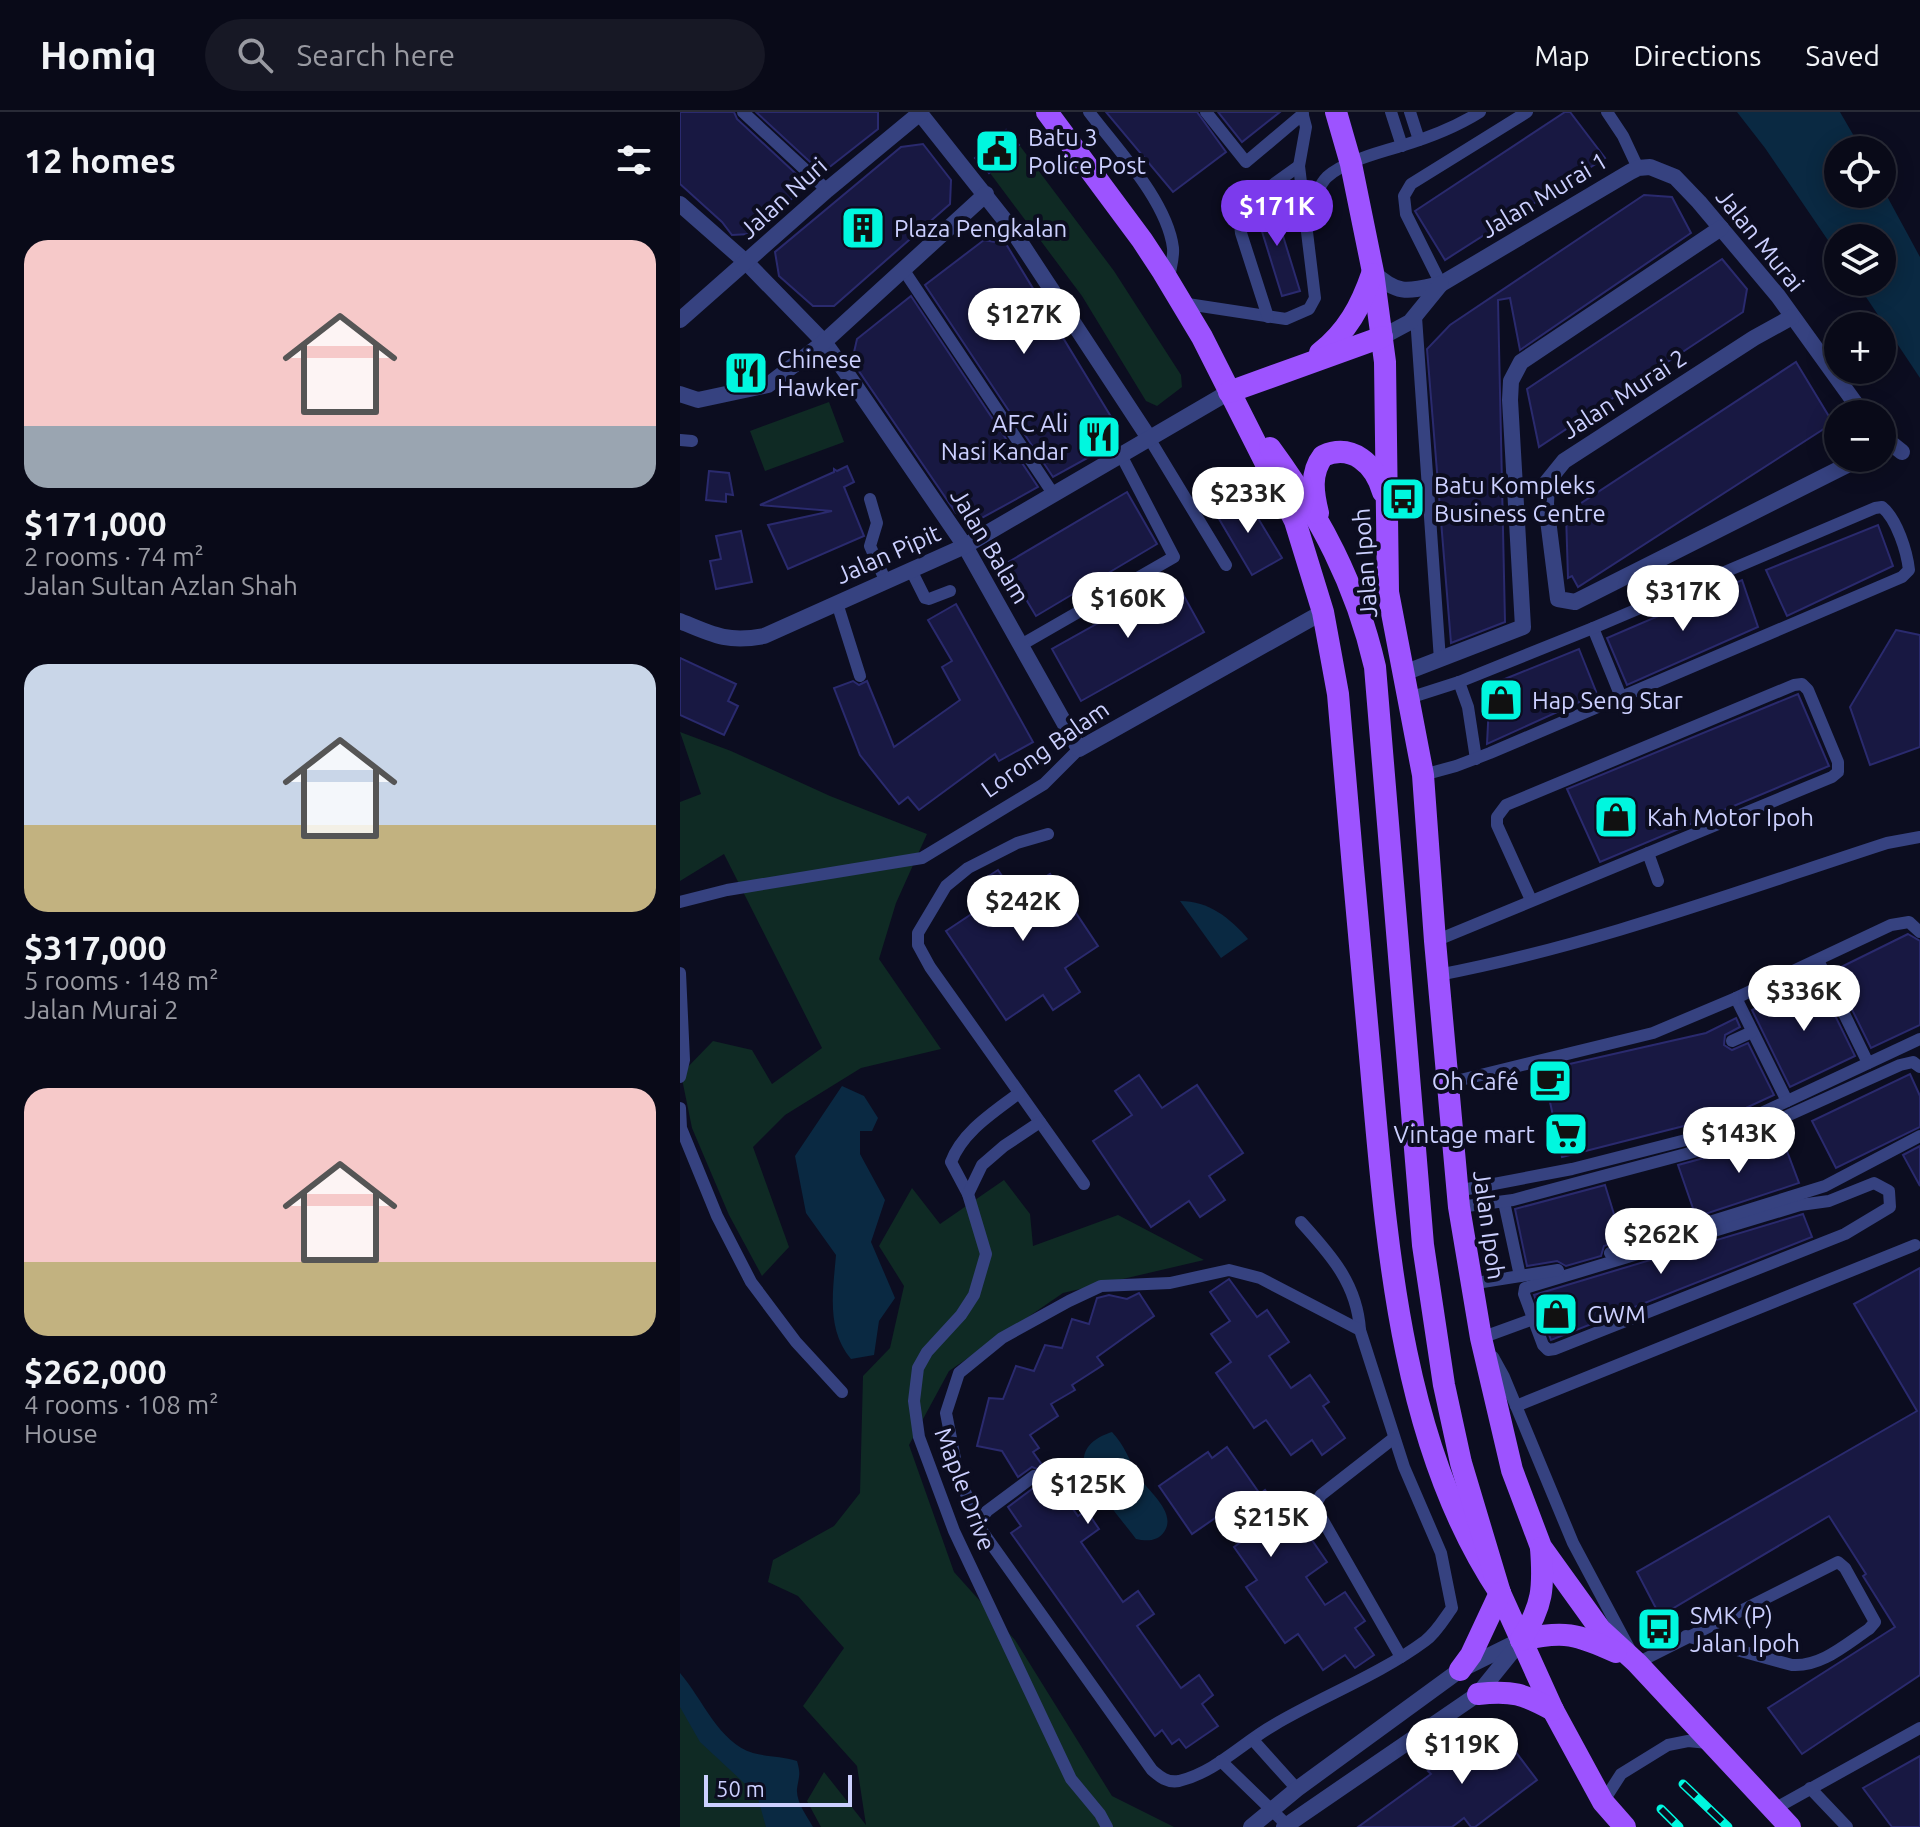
<!DOCTYPE html>
<meta charset="utf-8">
<style>
body{margin:0;font-family:Ubuntu,sans-serif;background:#171825;color:#f1f3f6;height:100vh;display:flex;flex-direction:column;font-size:30px;white-space:nowrap}
*{box-sizing:border-box;margin:0}
p{font-size:26px;color:#999aa2}
.icon{flex:none;width:44px;height:44px;fill:none;stroke:currentColor;stroke-width:2;stroke-linecap:round;stroke-linejoin:round}
.map{position:relative;flex:1;overflow:hidden}
.details{display:flex;flex-direction:column;background:#090a18;width:680px}
.details>*{flex:none}
.controls{position:absolute;left:1144px;top:24px;display:grid;gap:16px}
.controls a{display:grid;place-items:center;width:72px;height:72px;border-radius:50%;background:#090a18;box-shadow:0 4px 20px #0003,0 0 0 2px #292b37;font-size:40px}
.scale{position:absolute;left:24px;bottom:20px;width:148px;box-sizing:border-box;padding-left:8px;border:4px solid #ccd0ff;border-top:0;font-size:22px;line-height:28px;white-space:nowrap;color:#ccd0ff;-webkit-text-stroke:6px #0c0d20;paint-order:stroke}
.price{position:absolute;translate:-50% -68px;padding:0 18px;border-radius:28px;background:#fff;color:#222;font-size:26px;line-height:52px;filter:drop-shadow(0 2px 4px #0008)}
.price::after{content:'';position:absolute;left:50%;top:48px;width:24px;height:18px;margin-left:-12px;background:inherit;clip-path:polygon(0 0,100% 0,50% 100%)}
.price.current{background:#7c3aed;color:#fff}
ul{padding:0;list-style:none}
li{display:grid;align-content:center;gap:16px;height:424px;padding:0 24px}
li span{display:grid;place-items:center;height:248px;border-radius:24px;color:#555}
li>.icon{margin-inline-start:auto}
span .icon{width:144px;height:144px;fill:#fffc;stroke-width:1}
li b{font-size:34px}
h2{display:flex;justify-content:space-between;align-items:center;height:96px;padding:0 24px;font-size:34px}
header{display:flex;align-items:center;gap:48px;box-sizing:border-box;height:112px;padding:0 40px;background:#090a18;border-bottom:2px solid #292b37}
header strong{font-size:38px}
nav{display:flex;gap:44px;margin-inline-start:auto;font-size:28px}
.search{width:560px;height:72px;background:#171825;display:flex;align-items:center;gap:20px;box-sizing:border-box;padding:0 28px;border-radius:44px;color:#999aa2;font-size:30px}
main{display:flex;flex:1;min-height:0}
.map>svg:first-child{display:block}
.green{fill:#0f2a24}
.water{fill:#0a2942}
.building{fill:#181842;stroke:#2a2a6e;stroke-width:2}
.lines{fill:none;stroke-linecap:round;stroke-linejoin:round}
.service{stroke:#364280;stroke-width:12}
.minor{stroke:#364280;stroke-width:16}
.primary{stroke:#9d53ff;stroke-width:22}
.rail-casing{stroke:#00f7df;stroke-width:9}
.rail{stroke:#0c0d20;stroke-width:6;stroke-dasharray:18;stroke-linecap:butt}
.labels{text-anchor:middle;dominant-baseline:central;stroke-width:8;stroke-linejoin:round;paint-order:stroke}
.poi-label{font-size:24px;fill:#ccd0ff;stroke:#0c0d20;text-anchor:start}
.street-label{font-size:24px;fill:#ccd0ff;stroke:#0c0d20}
</style>
<header>
<strong>Homiq</strong>
<div class="search"><svg class="icon" aria-label="search" viewBox="0 0 24 24"><circle cx="10" cy="10" r="6"/><path d="M15 15l6 6"/></svg>Search here</div>
<nav><a>Map</a><a>Directions</a><a>Saved</a></nav>
</header>
<main>
<section class="details">
<h2>12 homes<svg class="icon" aria-label="filters" viewBox="0 0 24 24"><path d="M4 7h16M4 17h16"/><circle cx="9" cy="7" r="2"/><circle cx="15" cy="17" r="2"/></svg></h2>
<ul>
<li><span style="background:linear-gradient(#f6c9c9 75%,#9aa5b1 0)"><svg class="icon" aria-label="home" viewBox="0 0 24 24"><path d="M3 11l9-7 9 7M6 9v11h12V9"/></svg></span><div><b>$171,000</b><p>2 rooms · 74 m²</p><p>Jalan Sultan Azlan Shah</p></div></li>
<li><span style="background:linear-gradient(#c9d6e8 65%,#c2b280 0)"><svg class="icon" aria-label="home" viewBox="0 0 24 24"><path d="M3 11l9-7 9 7M6 9v11h12V9"/></svg></span><div><b>$317,000</b><p>5 rooms · 148 m²</p><p>Jalan Murai 2</p></div></li>
<li><span style="background:linear-gradient(#f6c9c9 70%,#c2b280 0)"><svg class="icon" aria-label="home" viewBox="0 0 24 24"><path d="M3 11l9-7 9 7M6 9v11h12V9"/></svg></span><div><b>$262,000</b><p>4 rooms · 108 m²</p><p>House</p></div></li>
</ul>
</section>
<div class="map">
<svg width="1240" height="1715" viewBox="0 0 1240 1715">
<rect width="100%" height="100%" fill="#0c0d20"/>
<!-- green -->
<g class="green">
<polygon points="340,34 434,159 501,263 502,275 477,294 466,289 402,184 310,61"/>
<polygon points="149,290 164,330 85,359 70,319"/>
<polygon points="0,620 51,639 150,684 247,722 216,791 199,847 261,937 181,956 105,1003 73,1035 109,1135 82,1164 49,1103 12,1016 1,962 33,929 72,938 92,972 142,936 44,742 0,769 0,690 21,682"/>
<polygon points="324,1068 350,1102 353,1134 438,1103 524,1148 383,1181 269,1259 229,1333 274,1460 335,1528 432,1684 494,1715 141,1715 127,1689 144,1660 186,1713 177,1654 123,1594 164,1536 118,1484 88,1470 93,1448 154,1414 180,1381 183,1264 210,1236 224,1174 199,1134 232,1076 260,1112"/>
<polygon points="0,1592 86,1675 100,1715 0,1715"/>
</g>
<!-- water -->
<g class="water">
<polygon points="1057,0 1160,0 1182,38 1158,38 1158,82 1202,82 1202,75 1240,145 1240,266 1176,170 1202,170 1202,126 1158,126 1158,143 1085,36"/>
<path d="M500 789C529 789 550 806 568 827L541 846Z"/>
<path d="M162 974 184 984 198 1006 192 1019H180V1042L205 1088 191 1130 215 1186 199 1209 194 1243 171 1247C146 1217 153 1179 156 1143L126 1101 115 1044Z"/>
<path d="M432 1320C445 1334 448 1346 457 1362 466 1378 498 1400 484 1420 477 1430 466 1429 456 1427 445 1412 404 1364 404 1349 403 1333 419 1324 432 1320Z"/>
<path d="M0 1561C22 1586 39 1631 73 1641 88 1645 102 1644 117 1649 121 1663 119 1663 117 1677 116 1690 127 1704 133 1715H86L77 1683 20 1630 0 1595Z"/>
</g>
<!-- building -->
<g class="building">
<polygon points="0,0 54,0 57,7 128,73 70,122 52,123 42,110 0,72"/>
<polygon points="76,0 198,0 198,17 142,61"/>
<polygon points="426,0 517,0 546,40 493,80"/>
<polygon points="538,0 600,0 562,30"/>
<polygon points="885,0 890,0 925,46 765,148 735,99"/>
<polygon points="326,18 339,33 309,61 295,46"/>
<polygon points="243,32 271,68 270,92 154,194 133,194 99,164 95,140 221,35"/>
<polygon points="964,83 992,85 1011,121 840,238 830,186 818,188 825,510 771,531 747,237 770,213"/>
<polygon points="591,85 620,179 602,184 575,97"/>
<polygon points="304,128 326,132 436,313 431,333 373,365 245,173"/>
<polygon points="1042,147 1067,177 1063,200 859,335 847,277"/>
<polygon points="231,184 358,375 300,407 276,401 172,249 177,227"/>
<polygon points="1116,250 1153,311 898,475 892,464 888,466 886,401"/>
<polygon points="167,354 174,370 164,375 184,424 108,457 88,413 152,399 80,393 154,360 154,357 157,359"/>
<polygon points="29,359 49,361 53,383 46,382 46,390 26,388"/>
<polygon points="447,380 477,432 356,504 325,452"/>
<polygon points="564,383 602,446 572,463 535,400"/>
<polygon points="1198,413 1213,454 1107,504 1086,458"/>
<polygon points="61,419 72,470 36,477 30,449 41,447 36,424"/>
<polygon points="495,468 524,520 401,589 372,537"/>
<polygon points="1062,468 1078,515 947,573 927,526"/>
<polygon points="276,492 353,630 319,649 315,642 239,698 228,685 219,692 180,643 154,576 173,569 179,573 187,569 214,635 280,588 262,555 272,549 248,508"/>
<polygon points="1216,518 1240,523 1240,635 1190,653 1170,595"/>
<polygon points="899,537 917,582 807,632 810,573"/>
<polygon points="0,546 56,572 48,589 58,594 44,623 0,603"/>
<polygon points="1118,582 1149,654 920,750 887,677"/>
<polygon points="318,758 336,784 370,762 418,834 385,856 400,880 373,898 363,883 326,908 266,819 305,793 292,775"/>
<polygon points="1228,822 1240,829 1240,913 1191,936 1153,859"/>
<polygon points="1137,867 1175,944 1110,975 1072,898"/>
<polygon points="1056,906 1060,915 1045,923 1044,933 1052,938 1068,931 1094,983 1055,1001 882,1045 863,958 1026,921"/>
<polygon points="1230,962 1240,984 1240,1015 1156,1056 1132,1009"/>
<polygon points="459,963 482,996 517,973 563,1041 529,1064 545,1088 520,1105 509,1089 471,1115 413,1029 452,1003 435,979"/>
<polygon points="1099,1018 1119,1071 1016,1105 998,1053 1050,1039"/>
<polygon points="1240,1034 1240,1074 1223,1043"/>
<polygon points="925,1073 942,1128 924,1134 921,1144 886,1154 877,1149 847,1154 835,1097"/>
<polygon points="1123,1102 1132,1125 871,1228 854,1183"/>
<polygon points="1240,1156 1240,1563 1122,1642 1088,1596 1215,1515 1183,1464 1186,1462 1149,1404 980,1504 957,1460 1237,1299 1174,1192"/>
<polygon points="549,1167 577,1205 587,1198 609,1230 589,1244 611,1276 630,1263 649,1290 643,1294 665,1326 642,1343 632,1328 611,1343 586,1308 574,1316 536,1261 551,1250 531,1222 550,1209 530,1180"/>
<polygon points="459,1181 474,1204 417,1245 423,1253 392,1273 395,1278 371,1292 378,1304 350,1323 359,1336 353,1340 398,1404 406,1398 419,1417 401,1430 443,1490 458,1479 474,1502 457,1514 501,1576 519,1563 533,1583 522,1592 538,1614 506,1636 499,1627 492,1632 482,1618 475,1624 331,1421 341,1414 328,1395 360,1371 362,1359 352,1355 338,1365 322,1339 297,1334 309,1286 323,1287 336,1254 354,1259 365,1233 382,1236 392,1207 409,1212 417,1186 429,1183 447,1187"/>
<polygon points="547,1335 580,1382 585,1378 616,1424 625,1418 647,1450 626,1465 645,1493 665,1480 685,1509 675,1516 694,1543 675,1556 665,1543 643,1558 618,1522 605,1531 566,1475 577,1468 554,1435 576,1419 557,1391 512,1422 479,1374 528,1340 532,1346"/>
<polygon points="813,1610 857,1668 795,1715 791,1715 784,1706 772,1715 678,1715 751,1662 748,1659"/>
<polygon points="1240,1644 1240,1715 1212,1715 1183,1676"/>
</g>
<g class="lines">
<!-- service -->
<g class="service">
<polyline points="63,0 147,78"/>
<path d="M409 0C437 37 487 89 493 136 494 146 490 157 489 167"/>
<polyline points="526,0 566,50 623,2"/>
<polyline points="711,0 722,34"/>
<polyline points="730,0 739,28"/>
<polyline points="927,0 943,24 958,56"/>
<path d="M625 109C631 96 637 75 647 65 663 50 700 40 721 34 748 26 776 15 800 0"/>
<polyline points="223,157 374,383"/>
<polyline points="761,172 726,102 724,84 731,72 847,0"/>
<polyline points="501,191 606,207 629,197 635,186 619,54 626,15 622,0"/>
<polyline points="588,205 561,121 559,104 570,89 619,54"/>
<polyline points="736,205 760,548"/>
<polyline points="469,326 546,453"/>
<polyline points="0,328 12,329"/>
<polyline points="190,387 197,411 190,434 206,470"/>
<polyline points="512,396 540,380"/>
<polyline points="231,458 245,486 249,487 270,479"/>
<polyline points="157,491 180,564"/>
<polyline points="913,516 941,585"/>
<polyline points="341,533 494,445 441,343"/>
<polyline points="779,570 788,595 796,647"/>
<path d="M729 586 779 570 913 516 1195 396 1202 395C1217 407 1227 440 1229 458L1222 465 810 641 776 654 743 663"/>
<polyline points="368,722 337,731 288,756 266,774 238,821 238,833 250,855 404,1072"/>
<polyline points="851,788 817,713 817,705 826,693 1114,573 1122,572 1128,578 1158,650 1158,660 1152,665 968,741"/>
<polyline points="0,790 47,778 242,746 364,672 399,637"/>
<polyline points="755,829 968,741 978,769"/>
<polyline points="1138,848 1188,951"/>
<polyline points="0,861 4,948 0,965"/>
<path d="M758 863C911 834 1059 779 1207 731L1240 725"/>
<polyline points="1056,886 1107,989"/>
<polyline points="1052,929 1072,920"/>
<polyline points="768,971 973,921 1056,886 1211,813 1229,810 1240,820"/>
<path d="M339 981C313 1001 283 1019 271 1050L288 1082 306 1142 294 1183 281 1203 247 1240 238 1256 234 1289 239 1325 274 1419 391 1667 420 1702 427 1715"/>
<polyline points="0,996 1,1016 37,1104 71,1170 116,1230 162,1280"/>
<polygon points="1194,1071 1209,1079 1210,1095 1165,1122 875,1237 868,1238 863,1233 844,1182 845,1176 1120,1093 1149,1089"/>
<polyline points="777,1079 892,1057 1045,1018 1240,927"/>
<polyline points="288,1082 302,1053 324,1034 360,1010"/>
<polyline points="824,1090 840,1164"/>
<polyline points="779,1095 833,1088 1047,1031 1220,953 1233,950 1240,955"/>
<path d="M621 1110C651 1143 677 1172 680 1218"/>
<polyline points="930,1141 1145,1074 1240,1024"/>
<path d="M549 1158 580 1166 680 1218 724 1355 761 1441 772 1496C764 1507 756 1521 745 1529 699 1563 643 1584 594 1613 562 1631 536 1660 499 1669 487 1671 480 1665 472 1658L297 1412 277 1357 266 1301 279 1261 322 1226 389 1189 421 1174 490 1171Z"/>
<polyline points="790,1172 878,1158"/>
<polyline points="803,1230 801,1226 853,1207"/>
<path d="M813 1245 824 1265 893 1431 957 1551 1158 1450 1165 1456 1195 1510 1189 1517C1165 1533 1141 1555 1112 1553L1006 1524"/>
<polyline points="836,1294 1235,1133"/>
<polyline points="714,1326 641,1383 636,1391 637,1398 721,1545"/>
<polyline points="297,1412 307,1399 354,1364"/>
<polyline points="573,1628 617,1677"/>
<polyline points="541,1649 607,1713"/>
<polyline points="1130,1676 1167,1715"/>
<polyline points="923,1690 941,1662 988,1633 1008,1629 1028,1631"/>
<polyline points="1094,1697 1240,1616"/>
</g>
<!-- minor -->
<g class="minor">
<polyline points="239,0 331,116 469,326"/>
<polyline points="0,92 67,151 144,230 165,259 285,434 399,637 643,500"/>
<path d="M693 160C718 184 729 179 761 172L950 60 958 56 970 55 995 65 1019 90 1098 184 1183 302"/>
<polyline points="1112,205 1074,226 884,349 867,370 866,392 878,487 895,490 1181,346"/>
<polyline points="0,208 147,78 240,1"/>
<polyline points="702,225 730,210 761,172"/>
<polyline points="0,282 18,288 88,273 144,230 306,82"/>
<polyline points="1202,324 1222,340"/>
<path d="M0 509C33 523 48 531 84 524L285 434 549 280"/>
<polyline points="724,561 843,515 830,288 831,269 841,250 1041,116"/>
<polyline points="571,1715 617,1677 780,1558 841,1528"/>
<polyline points="604,1715 798,1582 840,1530"/>
</g>
<!-- primary -->
<g class="primary">
<path d="M367 0 462 128 483 160 522 225 615 409 643 500 658 582C668 703 679 823 690 944 706 1121 718 1329 820 1481"/>
<polyline points="656,0 671,52 693,160 705,250 708,480 743,663 755,829 779,1095 801,1226 832,1358 861,1435 920,1517 957,1551 1110,1715"/>
<path d="M640 241C667 220 681 194 692 162"/>
<polyline points="549,280 702,225"/>
<path d="M590 336C640 404 676 472 695 555L743 1133 764 1273 781 1351 820 1481 873 1598 923 1690 945 1715"/>
<path d="M638 401C633 381 630 361 643 344 672 331 695 352 703 380"/>
<path d="M841 1528C884 1518 897 1522 936 1540"/>
<path d="M841 1528C863 1493 864 1476 861 1436"/>
<polyline points="780,1558 791,1543 820,1481"/>
<path d="M798 1582C832 1578 844 1582 873 1598"/>
</g>
<!-- rail casing -->
<g class="rail-casing">
<g id="rail">
<polyline points="1003,1672 1048,1715"/>
<polyline points="981,1697 999,1715"/>
</g>
</g>
<!-- rail -->
<use href="#rail" class="rail"/>
</g>
<!-- icons -->
<defs>
<g id="civic-square" transform="scale(2.3)"><rect x="-9" y="-9" width="18" height="18" rx="4" fill="#00f7df" stroke="#0c0d20"/><path d="M-.6-6.5H3V-4.5H.6V-3L4-1V1h2V6H-6V1h2V-1L-.6-3ZM-1.2 2.5V6h2.4V2.5Z" fill="#111"/></g>
<g id="building-square" transform="scale(2.3)"><rect x="-9" y="-9" width="18" height="18" rx="4" fill="#00f7df" stroke="#0c0d20"/><path d="M-4-6H4V6H1V3H-1V6H-4ZM-2.5-4.3h1.7v1.8h-1.7ZM.8-4.3h1.7v1.8H.8ZM-2.5-1h1.7V.8h-1.7ZM.8-1h1.7V.8H.8Z" fill="#111"/></g>
<g id="restaurant-square" transform="scale(2.3)"><rect x="-9" y="-9" width="18" height="18" rx="4" fill="#00f7df" stroke="#0c0d20"/><path d="M-5-6h1v4h1v-4h1v4h1v-4h1v5L-1.5 .5V6h-2V.5L-5-1ZM5-6V6H3V1.5H1.5Q1.5-4 5-6Z" fill="#111"/></g>
<g id="bus-square" transform="scale(2.3)"><rect x="-9" y="-9" width="18" height="18" rx="4" fill="#00f7df" stroke="#0c0d20"/><path d="M-5-6H5V4H4V6H2V4H-2V6H-4V4H-5ZM-3.5-4V0h7V-4ZM-3.5 1.2v1.5H-2V1.2ZM2 1.2v1.5H3.5V1.2Z" fill="#111"/></g>
<g id="shop-square" transform="scale(2.3)"><rect x="-9" y="-9" width="18" height="18" rx="4" fill="#00f7df" stroke="#0c0d20"/><path d="M-5-2.5h2.3a2.7 3.5 0 0 1 5.4 0H5L5.5 6h-11ZM-1.5-2.5h3a1.5 2.3 0 0 0-3 0Z" fill="#111"/></g>
<g id="cafe-square" transform="scale(2.3)"><rect x="-9" y="-9" width="18" height="18" rx="4" fill="#00f7df" stroke="#0c0d20"/><path d="M-5.5-4.5H6V0H3Q3 3.5 0 3.5H-2.5Q-5.5 3.5-5.5 0ZM3-3.2v2h1.7v-2ZM-6 4.5H4V6H-6Z" fill="#111"/></g>
<g id="supermarket-square" transform="scale(2.3)"><rect x="-9" y="-9" width="18" height="18" rx="4" fill="#00f7df" stroke="#0c0d20"/><path d="M-6-5.5h2.5l.6 2H6L4.5 2H-2.5L-4.4-4H-6ZM-1.5 3.2a1.3 1.3 0 1 0 .1 0ZM3 3.2a1.3 1.3 0 1 0 .1 0Z" fill="#111"/></g>
</defs>
<g fill-rule="evenodd">
<use href="#civic-square" x="317" y="39"/>
<use href="#building-square" x="183" y="116"/>
<use href="#restaurant-square" x="66" y="261"/>
<use href="#restaurant-square" x="419" y="325"/>
<use href="#bus-square" x="723" y="387"/>
<use href="#shop-square" x="821" y="588"/>
<use href="#shop-square" x="936" y="705"/>
<use href="#cafe-square" x="870" y="969"/>
<use href="#supermarket-square" x="886" y="1022"/>
<use href="#shop-square" x="876" y="1202"/>
<use href="#bus-square" x="979" y="1517"/>
</g>
<g class="labels">
<!-- poi labels -->
<g class="poi-label">
<text x="348" y="25">Batu 3<tspan x="348" dy="28">Police Post</tspan></text>
<text x="214" y="116">Plaza Pengkalan</text>
<text x="97" y="247">Chinese<tspan x="97" dy="28">Hawker</tspan></text>
<text x="388" y="311" text-anchor="end">AFC Ali<tspan x="388" dy="28">Nasi Kandar</tspan></text>
<text x="754" y="373">Batu Kompleks<tspan x="754" dy="28">Business Centre</tspan></text>
<text x="852" y="588">Hap Seng Star</text>
<text x="967" y="705">Kah Motor Ipoh</text>
<text x="839" y="969" text-anchor="end">Oh Café</text>
<text x="855" y="1022" text-anchor="end">Vintage mart</text>
<text x="907" y="1202">GWM</text>
<text x="1010" y="1503">SMK (P)<tspan x="1010" dy="28">Jalan Ipoh</tspan></text>
</g>
<!-- street labels -->
<g class="street-label">
<text transform="translate(864 83) rotate(-31)">Jalan Murai 1</text>
<text transform="translate(103 86) rotate(-42)">Jalan Nuri</text>
<text transform="translate(1080 128) rotate(51)">Jalan Murai</text>
<text transform="translate(944 282) rotate(-33)">Jalan Murai 2</text>
<text transform="translate(310 434) rotate(59)">Jalan Balam</text>
<text transform="translate(208 442) rotate(-24)">Jalan Pipit</text>
<text transform="translate(685 451) rotate(-94)">Jalan Ipoh</text>
<text transform="translate(365 637) rotate(-35)">Lorong Balam</text>
<text transform="translate(809 1113) rotate(82)">Jalan Ipoh</text>
<text transform="translate(285 1377) rotate(69)">Maple Drive</text>
</g>
</g>
</svg>
<div class="controls">
<a><svg class="icon" aria-label="locate" viewBox="0 0 24 24"><circle cx="12" cy="12" r="6"/><path d="M12 2v4M12 18v4M2 12h4M18 12h4"/></svg></a>
<a><svg class="icon" aria-label="layers" viewBox="0 0 24 24"><path d="M12 4l9 5-9 5-9-5zM3 14l9 5 9-5"/></svg></a>
<a>+</a>
<a>−</a>
</div>
<div class="scale">50 m</div>
<b class="price current" style="left:597px;top:136px">$171K</b>
<b class="price" style="left:344px;top:244px">$127K</b>
<b class="price" style="left:568px;top:423px">$233K</b>
<b class="price" style="left:1003px;top:521px">$317K</b>
<b class="price" style="left:448px;top:528px">$160K</b>
<b class="price" style="left:343px;top:831px">$242K</b>
<b class="price" style="left:1124px;top:921px">$336K</b>
<b class="price" style="left:1059px;top:1063px">$143K</b>
<b class="price" style="left:981px;top:1164px">$262K</b>
<b class="price" style="left:408px;top:1414px">$125K</b>
<b class="price" style="left:591px;top:1447px">$215K</b>
<b class="price" style="left:782px;top:1674px">$119K</b>
</div>
</main>
